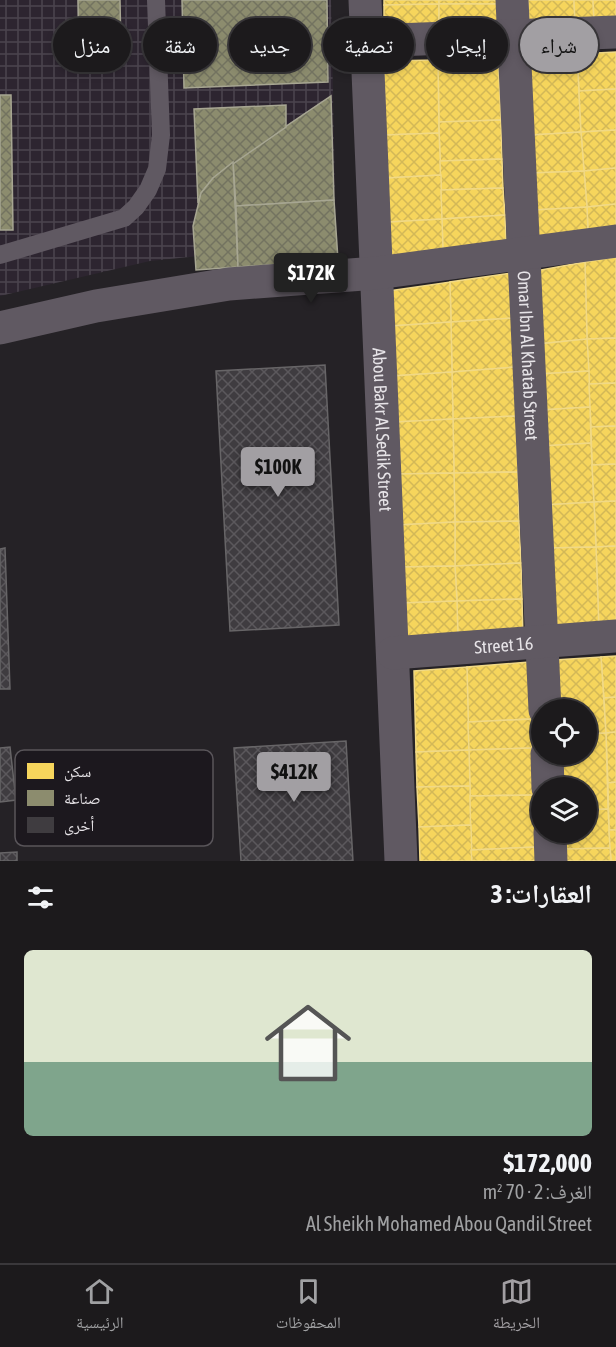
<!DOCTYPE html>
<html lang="ar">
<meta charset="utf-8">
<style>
body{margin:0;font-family:"Asap Condensed","Noto Naskh Arabic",sans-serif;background:#292729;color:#f1f3f6;direction:rtl;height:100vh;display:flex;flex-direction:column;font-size:22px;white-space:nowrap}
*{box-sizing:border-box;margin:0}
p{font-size:20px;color:#a0a1a3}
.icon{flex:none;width:33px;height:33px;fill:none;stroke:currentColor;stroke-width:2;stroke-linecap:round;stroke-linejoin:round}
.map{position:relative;height:861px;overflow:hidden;direction:ltr}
.details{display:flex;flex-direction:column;background:#1c1a1c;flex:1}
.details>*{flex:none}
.hud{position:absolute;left:18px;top:18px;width:580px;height:54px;direction:rtl;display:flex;gap:12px}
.tools{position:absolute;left:531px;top:699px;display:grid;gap:12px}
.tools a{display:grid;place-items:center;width:66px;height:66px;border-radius:50%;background:#1c1a1c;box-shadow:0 3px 9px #0003,0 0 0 2px #3a383b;font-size:30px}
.price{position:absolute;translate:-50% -51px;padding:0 14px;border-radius:6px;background:#a29fa3;color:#111;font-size:20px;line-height:39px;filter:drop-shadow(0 2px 3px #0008)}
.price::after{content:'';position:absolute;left:50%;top:36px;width:18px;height:14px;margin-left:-9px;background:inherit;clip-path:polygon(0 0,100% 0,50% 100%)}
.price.active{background:#222;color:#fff}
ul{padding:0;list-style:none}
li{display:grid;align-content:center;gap:12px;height:318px;padding:0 24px}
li+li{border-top:2px solid #3a383b}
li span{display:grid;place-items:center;height:186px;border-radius:9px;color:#555}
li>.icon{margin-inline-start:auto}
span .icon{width:108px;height:108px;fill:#fffc;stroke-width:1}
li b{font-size:26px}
h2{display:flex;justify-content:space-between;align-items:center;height:72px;padding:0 24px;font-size:26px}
.tag{padding:0 21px;border-radius:27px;background:#1c1a1c;box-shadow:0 3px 9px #0003,0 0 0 2px #3a383b;font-size:21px;line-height:54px}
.tag.active{background:#a29fa3;color:#111}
.tabs{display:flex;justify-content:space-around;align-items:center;height:84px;border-top:2px solid #3a383b;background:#1c1a1c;font-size:16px;color:#a0a1a3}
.tabs a{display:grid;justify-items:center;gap:3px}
.tabs .active{color:#a29fa3}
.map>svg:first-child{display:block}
.industrial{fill:url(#industrial-grid)}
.homes{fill:url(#homes-cross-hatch);stroke:#f1d986;stroke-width:1.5}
.industry{fill:url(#industry-cross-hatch);stroke:#a7a692;stroke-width:1.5}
.building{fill:url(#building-cross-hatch);stroke:#676567;stroke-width:1.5}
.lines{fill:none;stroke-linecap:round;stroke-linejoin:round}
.lane{stroke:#605962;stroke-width:18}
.street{stroke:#605962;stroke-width:33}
.labels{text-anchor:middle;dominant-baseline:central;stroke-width:6;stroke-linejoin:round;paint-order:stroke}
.street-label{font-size:18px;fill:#e6e3e7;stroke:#1c181e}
.key{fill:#1c181e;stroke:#59555a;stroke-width:1.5}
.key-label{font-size:16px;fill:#e6e3e7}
</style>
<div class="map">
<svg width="616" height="861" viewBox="0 0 616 861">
<defs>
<pattern id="industrial-grid" width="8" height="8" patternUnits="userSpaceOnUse" patternTransform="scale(1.5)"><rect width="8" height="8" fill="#2d2530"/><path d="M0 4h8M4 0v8" fill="none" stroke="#4b444e"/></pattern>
<pattern id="homes-cross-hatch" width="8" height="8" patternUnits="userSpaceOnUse" patternTransform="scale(1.5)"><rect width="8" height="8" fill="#f6d55c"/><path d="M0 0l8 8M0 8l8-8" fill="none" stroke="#d3b857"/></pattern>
<pattern id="industry-cross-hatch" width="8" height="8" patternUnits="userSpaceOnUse" patternTransform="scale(1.5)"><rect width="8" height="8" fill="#8c8c6e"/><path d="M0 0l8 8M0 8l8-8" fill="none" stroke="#737360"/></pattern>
<pattern id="building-cross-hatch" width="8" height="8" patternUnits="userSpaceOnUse" patternTransform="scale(1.5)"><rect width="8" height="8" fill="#3f3c40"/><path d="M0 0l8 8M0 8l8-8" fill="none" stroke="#5b585c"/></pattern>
</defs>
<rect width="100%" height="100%" fill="#252226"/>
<!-- industrial -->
<polygon class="industrial" points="0,0 331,0 336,242 150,261 0,296"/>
<!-- homes -->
<g class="homes">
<polygon points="384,0 439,0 439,4 384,5"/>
<rect x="439" y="0" width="58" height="4"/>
<polygon points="528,0 574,0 575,22 529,24"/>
<polygon points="574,0 593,0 594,21 575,22"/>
<polygon points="593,0 616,0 616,20 594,21"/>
<polygon points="439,4 439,28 384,29 384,5"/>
<polygon points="439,4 497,4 498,26 439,28"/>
<polygon points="616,52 616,89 579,91 577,54"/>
<polygon points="577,54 581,132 531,135 527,56"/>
<polygon points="498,57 501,120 439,122 438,60"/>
<polygon points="438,60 439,133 385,135 384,61"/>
<polygon points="616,89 616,130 581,132 579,91"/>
<polygon points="501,120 502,159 440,161 439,122"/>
<polygon points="616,130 616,168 584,171 581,132"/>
<polygon points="581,132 584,171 532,173 531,135"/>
<polygon points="439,133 441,175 387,178 385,135"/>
<polygon points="502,159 503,188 441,190 440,161"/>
<polygon points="616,168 616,204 587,207 584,171"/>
<polygon points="584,171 587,207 534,210 532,173"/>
<polygon points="441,175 442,219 389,222 387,178"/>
<polygon points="503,188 505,215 442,219 441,190"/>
<polygon points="616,204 616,228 588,232 587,207"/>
<polygon points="587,207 588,232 536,240 534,210"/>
<polygon points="505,215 506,241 443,253 442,219"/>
<polygon points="442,219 443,253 391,261 389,222"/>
<polygon points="616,257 616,338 587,339 585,262"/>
<polygon points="585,262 587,339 538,344 535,271"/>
<polygon points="511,273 514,318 451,322 450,282"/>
<polygon points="450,282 451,322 391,326 389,291"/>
<polygon points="514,318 515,367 452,372 451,322"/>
<polygon points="451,322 452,372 393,376 391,326"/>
<polygon points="616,338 616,383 589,384 587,339"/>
<polygon points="587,339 589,371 539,374 538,344"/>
<polygon points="515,367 516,416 453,419 452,372"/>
<polygon points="589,371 590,407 541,410 539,374"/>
<polygon points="452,372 453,419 395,422 393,376"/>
<polygon points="616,383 616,426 591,427 589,384"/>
<polygon points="590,407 591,443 543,446 541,410"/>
<polygon points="516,416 518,472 454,473 453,419"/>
<polygon points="453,419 454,473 397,474 395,422"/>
<polygon points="616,426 616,464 592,465 591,427"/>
<polygon points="591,443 594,502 545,505 543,446"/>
<polygon points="616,464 616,501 594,502 592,465"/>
<polygon points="518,472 519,521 455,522 454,473"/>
<polygon points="454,473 455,522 398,525 397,474"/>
<polygon points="616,501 616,546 596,547 594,502"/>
<polygon points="594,502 596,547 548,548 545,505"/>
<polygon points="519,521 521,563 455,566 455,522"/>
<polygon points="455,522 455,566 400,567 398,525"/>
<polygon points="616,546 616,628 599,630 596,547"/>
<polygon points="596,547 599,630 553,633 548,548"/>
<polygon points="521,563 522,599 457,601 455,566"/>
<polygon points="455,566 457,601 402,603 400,567"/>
<polygon points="522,599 523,636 458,641 457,601"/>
<polygon points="457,601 458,641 405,645 402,603"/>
<polygon points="616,656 616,697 604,698 601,657"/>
<polygon points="601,657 606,733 586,734 586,710 557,710 555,660"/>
<polygon points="529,662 532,719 468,722 467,667"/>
<polygon points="467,667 469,750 416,752 414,671"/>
<polygon points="616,697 616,732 606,733 604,698"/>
<polygon points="532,719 532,748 469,750 468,722"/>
<polygon points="616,732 616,782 608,783 606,733"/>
<polygon points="606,733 608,809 586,810 586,788 561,788 559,754 586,754 586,734"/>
<polygon points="532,748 534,795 470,796 469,750"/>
<polygon points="469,750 470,786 417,787 416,752"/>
<polygon points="616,782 616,830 609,830 608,783"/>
<polygon points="470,786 471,825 419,827 417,787"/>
<polygon points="534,795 536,847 471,850 470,796"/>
<polygon points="608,809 610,848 564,849 563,832 586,832 586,810"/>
<polygon points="471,825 472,861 420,861 419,827"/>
<polygon points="609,830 616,830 616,861 611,861"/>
<polygon points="536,847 537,861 472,861 471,850"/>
<polygon points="610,848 611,861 564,861 564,849"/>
</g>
<!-- industry -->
<g class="industry">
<polygon points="78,0 120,0 121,52 79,53"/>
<polygon points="182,0 327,0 328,82 184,88"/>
<polygon points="0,95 11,95 13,230 0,230"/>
<polygon points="331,96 334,200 236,206 233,162"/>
<polygon points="286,105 286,127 213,178 201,193 198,203 194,109"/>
<polygon points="233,162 238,267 196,270 193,226 201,193 213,178"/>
<polygon points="334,200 338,260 238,267 236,206"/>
</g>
<!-- building -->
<g class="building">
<polygon points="325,365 339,625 230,631 216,371"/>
<polygon points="5,548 10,689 0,689 0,549"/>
<polygon points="346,741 353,861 241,861 234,748"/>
<polygon points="10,747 16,800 0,802 0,748"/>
<polygon points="17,852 17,861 0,861 0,853"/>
</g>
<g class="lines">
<!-- lane -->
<polyline class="lane" points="0,255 124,218 136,207 148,190 157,169 161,135 156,0"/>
<!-- street -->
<g class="street">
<path id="s1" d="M365 0 401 861"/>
<path id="s2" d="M512 0 545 710"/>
<polyline points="367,41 616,32"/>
<polyline points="0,328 96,306 229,284 377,273 616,241"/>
<path id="s3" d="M393 653 616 636"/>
<polyline points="547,754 548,788"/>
<polyline points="550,832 551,861"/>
</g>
</g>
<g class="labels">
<!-- street labels -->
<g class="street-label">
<text stroke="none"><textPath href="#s2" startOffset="356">Omar Ibn Al Khatab Street</textPath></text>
<text stroke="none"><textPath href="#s1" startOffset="430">Abou Bakr Al Sedik Street</textPath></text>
<text stroke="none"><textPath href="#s3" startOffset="111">Street 16</textPath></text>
</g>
</g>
<!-- legend -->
<rect x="15" y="750" width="198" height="96" rx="9" class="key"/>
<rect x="27" y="763" width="27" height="16" fill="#f6d55c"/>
<rect x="27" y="790" width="27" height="16" fill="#8c8c6e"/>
<rect x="27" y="817" width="27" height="16" fill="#3f3c40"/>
<g class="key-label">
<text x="64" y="777">سكن</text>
<text x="64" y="804">صناعة</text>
<text x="64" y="831">أخرى</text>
</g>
</svg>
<div class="tools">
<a><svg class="icon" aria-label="locate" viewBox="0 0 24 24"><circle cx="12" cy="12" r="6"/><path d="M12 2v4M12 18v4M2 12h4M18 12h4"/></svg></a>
<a><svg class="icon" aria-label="layers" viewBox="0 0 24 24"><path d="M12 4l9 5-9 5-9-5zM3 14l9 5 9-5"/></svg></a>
</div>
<b class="price active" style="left:311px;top:304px">$172K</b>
<b class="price" style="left:278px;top:498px">$100K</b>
<b class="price" style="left:294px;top:803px">$412K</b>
<div class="hud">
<a class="tag active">شراء</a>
<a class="tag">إيجار</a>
<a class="tag">تصفية</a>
<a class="tag">جديد</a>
<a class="tag">شقة</a>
<a class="tag">منزل</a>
</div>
</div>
<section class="details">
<h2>العقارات: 3<svg class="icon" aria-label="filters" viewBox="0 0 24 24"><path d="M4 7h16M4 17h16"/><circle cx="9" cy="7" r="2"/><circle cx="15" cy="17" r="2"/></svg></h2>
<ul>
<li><span style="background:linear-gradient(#dfe7d0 60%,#7fa58c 0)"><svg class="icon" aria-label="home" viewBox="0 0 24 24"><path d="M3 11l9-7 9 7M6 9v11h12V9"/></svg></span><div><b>$172,000</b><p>الغرف: 2 · 70 m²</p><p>Al Sheikh Mohamed Abou Qandil Street</p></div></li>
</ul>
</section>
<nav class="tabs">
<a class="active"><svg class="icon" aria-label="map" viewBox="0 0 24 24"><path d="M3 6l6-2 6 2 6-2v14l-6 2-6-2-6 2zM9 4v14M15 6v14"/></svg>الخريطة</a>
<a><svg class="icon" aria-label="saved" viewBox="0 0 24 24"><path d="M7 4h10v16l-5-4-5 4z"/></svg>المحفوظات</a>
<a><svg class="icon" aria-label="home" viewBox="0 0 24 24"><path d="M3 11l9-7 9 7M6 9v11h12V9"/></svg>الرئيسية</a>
</nav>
